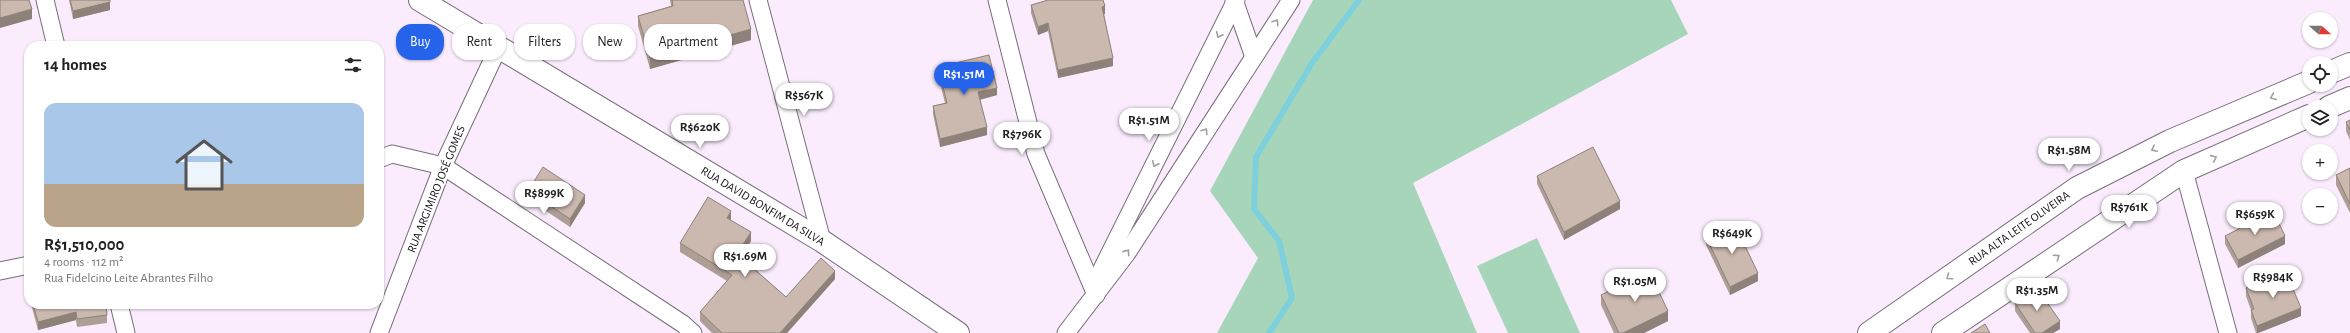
<!DOCTYPE html>
<meta charset="utf-8">
<style>
body{margin:0;font-family:"Alegreya Sans",sans-serif;background:#f2f2f2;color:#222;height:100vh;display:flex;flex-direction:column;font-size:15px;white-space:nowrap}
*{box-sizing:border-box;margin:0}
p{font-size:13px;color:#767676}
.icon{flex:none;width:22px;height:22px;fill:none;stroke:currentColor;stroke-width:2;stroke-linecap:round;stroke-linejoin:round}
.map{position:relative;flex:1;overflow:hidden}
.panel{position:absolute;left:24px;top:41px;width:360px;height:268px;display:flex;flex-direction:column;background:#fff;border-radius:16px;box-shadow:0 1px 3px #0004}
.panel>*{flex:none}
.banner{position:absolute;left:396px;top:24px;width:380px;height:36px;display:flex;gap:8px}
.needle{width:26px;rotate:111deg}
.tools{position:absolute;left:2302px;top:12px;display:grid;gap:8px}
.tools a{display:grid;place-items:center;width:36px;height:36px;border-radius:50%;background:#fff;box-shadow:0 1px 3px #0004;font-size:20px}
.price{position:absolute;translate:-50% -34px;padding:0 9px;border-radius:14px;background:#fff;color:#222;font-size:13px;line-height:26px;filter:drop-shadow(0 1px 2px #0008)}
.price::after{content:'';position:absolute;left:50%;top:24px;width:12px;height:9px;margin-left:-6px;background:inherit;clip-path:polygon(0 0,100% 0,50% 100%)}
.price.on{background:#2563eb;color:#fff}
ul{padding:0;list-style:none}
li{display:grid;align-content:center;gap:8px;height:212px;padding:0 20px}
li+li{border-top:1px solid #e0e0e0}
li span{display:grid;place-items:center;height:124px;border-radius:12px;color:#555}
li>.icon{margin-inline-start:auto}
span .icon{width:72px;height:72px;fill:#fffc;stroke-width:1}
li b{font-size:17px}
h2{display:flex;justify-content:space-between;align-items:center;height:48px;padding:0 20px;font-size:17px}
.pill{padding:0 14px;border-radius:16px;background:#fff;box-shadow:0 1px 3px #0004;font-size:14px;line-height:36px}
.pill.on{background:#2563eb;color:#fff}
.map>svg:first-child{display:block}
.green{fill:#a7d5b9}
.lines{fill:none;stroke-linecap:round;stroke-linejoin:round}
.stream{stroke:#7ed1dc;stroke-width:6}
.street-casing{stroke:#796d7b;stroke-width:19}
.secondary-casing{stroke:#796d7b;stroke-width:24}
.street{stroke:#fff;stroke-width:17}
.secondary{stroke:#fff;stroke-width:22}
.wall{fill:#af9e96}
.shaded-wall{fill:#8e817a}
.building{fill:#cbb8ae;stroke:#8e817a}
.oneway{stroke:#a19fa1}
.labels{text-anchor:middle;dominant-baseline:central;stroke-width:4;stroke-linejoin:round;paint-order:stroke}
.street-label{font-size:12px;fill:#140f15;stroke:#fff}
</style>
<div class="map">
<svg width="2350" height="333" viewBox="0 0 2350 333">
<rect width="100%" height="100%" fill="#faecfd"/>
<!-- green -->
<g class="green">
<polygon points="1313,0 1671,0 1688,34 1413,183 1477,333 1217,333 1258,258 1210,191"/>
<polygon points="1537,238 1580,333 1508,333 1477,266"/>
</g>
<g class="lines">
<!-- stream -->
<polyline class="stream" points="1269,333 1292,298 1279,241 1254,209 1256,157 1312,63 1359,0"/>
<!-- street casing -->
<g class="street-casing">
<g id="street">
<polyline points="45,0 56,46"/>
<polyline points="758,0 822,241"/>
<polyline points="997,0 1036,154 1096,295"/>
<polyline points="1234,0 1254,57"/>
<polyline points="379,159 392,154 443,166 683,324 693,333"/>
<polyline points="2184,171 2228,333"/>
<polyline points="0,271 29,265"/>
<polyline points="1099,281 1101,271 1236,0"/>
<polyline points="119,304 126,333"/>
<polyline points="379,333 443,166 498,48"/>
<polyline points="1066,333 1127,253 1291,0"/>
</g>
</g>
<!-- secondary casing -->
<g class="secondary-casing">
<g id="secondary">
<polyline points="420,0 822,241 958,333"/>
<polyline points="2331,72 2350,64"/>
<polyline points="2329,107 2350,98"/>
<polyline points="1869,333 2077,188 2170,141 2309,82"/>
<polyline points="1943,333 2184,171 2309,116"/>
</g>
</g>
<!-- street -->
<use href="#street" class="street"/>
<!-- secondary -->
<use href="#secondary" class="secondary"/>
</g>
<!-- wall -->
<g class="wall">
<polygon points="69,0 110,0 110,10 73,19"/>
<polygon points="670,0 743,0 751,40 650,69 638,26 638,16 671,6"/>
<polygon points="1031,5 1105,14 1104,14 1113,66 1058,78 1048,31 1038,35 1031,13"/>
<polygon points="938,67 997,95 980,100 987,135 940,147 933,114 933,106 945,103 938,75"/>
<polygon points="2350,120 2350,140 2346,131 2346,122"/>
<polygon points="2350,168 2350,213 2336,185 2336,175"/>
<polygon points="1537,176 1620,209 1564,240 1537,184"/>
<polygon points="528,191 585,203 570,227 528,199"/>
<polygon points="731,220 751,241 741,257 786,297 835,279 787,333 712,333 700,321 700,312 727,281 680,252 680,243"/>
<polygon points="2225,236 2285,244 2238,268 2225,244"/>
<polygon points="1706,237 1758,281 1730,295 1706,245"/>
<polygon points="28,283 29,283 29,295 28,291"/>
<polygon points="2246,288 2301,316 2258,333 2256,333 2251,318 2251,310 2246,296"/>
<polygon points="1601,295 1668,321 1644,333 1614,333 1601,305"/>
<polygon points="2015,303 2060,329 2053,333 2030,333 2015,311"/>
<polygon points="31,304 106,304 107,315 107,323 77,327 76,320 38,330"/>
</g>
<!-- shaded-wall -->
<g class="shaded-wall">
<polygon points="110,2 110,10 73,19 73,11"/>
<polygon points="1105,6 1105,14 1102,15 1102,7"/>
<polygon points="32,9 32,19 0,28 0,18"/>
<polygon points="1048,23 1048,31 1038,35 1038,27"/>
<polygon points="751,29 751,40 650,69 650,58"/>
<polygon points="1113,58 1113,66 1058,78 1058,70"/>
<polygon points="997,88 997,95 978,100 978,92"/>
<polygon points="987,127 987,135 940,147 940,139"/>
<polygon points="585,195 585,203 570,227 570,219"/>
<polygon points="1620,201 1620,209 1564,240 1564,232"/>
<polygon points="731,211 731,220 727,218"/>
<polygon points="751,232 751,241 737,263 737,254"/>
<polygon points="2285,236 2285,244 2238,268 2238,260"/>
<polygon points="835,271 835,279 787,333 780,333"/>
<polygon points="1758,273 1758,281 1730,295 1730,287"/>
<polygon points="2301,308 2301,316 2258,333 2257,333 2257,326"/>
<polygon points="1668,311 1668,321 1644,333 1623,333"/>
<polygon points="76,312 76,320 38,330 38,322"/>
<polygon points="2060,321 2060,329 2053,333 2042,333"/>
</g>
<!-- building -->
<g class="building">
<polygon points="0,0 29,0 32,9 0,18"/>
<polygon points="70,0 110,0 110,2 73,11"/>
<polygon points="672,0 743,0 751,29 650,58 638,16 673,6"/>
<polygon points="1048,0 1103,0 1105,6 1102,7 1113,58 1058,70 1048,23 1038,27 1031,5"/>
<polygon points="989,55 997,88 978,92 987,127 940,139 933,106 947,103 938,67"/>
<polygon points="2350,120 2350,130 2346,122"/>
<polygon points="1593,147 1620,201 1564,232 1537,176"/>
<polygon points="543,167 585,195 570,219 528,191"/>
<polygon points="2350,168 2350,204 2336,175"/>
<polygon points="708,197 731,211 727,218 751,232 737,254 786,297 821,258 835,271 780,333 722,333 700,312 732,275 680,243"/>
<polygon points="2273,211 2285,236 2238,260 2225,236"/>
<polygon points="1734,223 1758,273 1730,287 1706,237"/>
<polygon points="1649,271 1668,311 1623,333 1619,333 1601,295"/>
<polygon points="2286,272 2301,308 2257,326 2251,310 2254,309 2246,288"/>
<polygon points="2037,288 2060,321 2042,333 2035,333 2015,303"/>
<polygon points="33,304 106,304 107,315 77,319 76,312 38,322"/>
<polygon points="1985,324 1990,333 1971,333"/>
</g>
<!-- one-way arrows -->
<defs><path id="oneway-chevron" d="M-2-3.5L2.5 0L-2 3.5" fill="none" stroke-width="1.6" stroke-linecap="round" stroke-linejoin="round"/></defs>
<g class="oneway">
<use href="#oneway-chevron" transform="translate(1276 22) rotate(-57)"/>
<use href="#oneway-chevron" transform="translate(1219 35) rotate(116)"/>
<use href="#oneway-chevron" transform="translate(2273 97) rotate(157)"/>
<use href="#oneway-chevron" transform="translate(1205 131) rotate(-57)"/>
<use href="#oneway-chevron" transform="translate(2154 149) rotate(153)"/>
<use href="#oneway-chevron" transform="translate(2214 158) rotate(-24)"/>
<use href="#oneway-chevron" transform="translate(1155 164) rotate(116)"/>
<use href="#oneway-chevron" transform="translate(1127 252) rotate(-55)"/>
<use href="#oneway-chevron" transform="translate(2057 257) rotate(-34)"/>
<use href="#oneway-chevron" transform="translate(1949 277) rotate(145)"/>
</g>
<g class="labels">
<!-- street labels -->
<g class="street-label">
<text transform="translate(436 189) rotate(-68)">RUA ARGIMIRO JOSÉ GOMES</text>
<text transform="translate(763 206) rotate(31)">RUA DAVID BONFIM DA SILVA</text>
<text transform="translate(2019 228) rotate(-35)">RUA ALTA LEITE OLIVEIRA</text>
</g>
</g>
</svg>
<div class="tools">
<a><svg class="needle" viewBox="-14 -14 28 28"><path d="M0-13l5 13h-10z" fill="#e53935"/><path d="M0 13l5-13h-10z" fill="#767676"/></svg></a>
<a><svg class="icon" aria-label="locate" viewBox="0 0 24 24"><circle cx="12" cy="12" r="6"/><path d="M12 2v4M12 18v4M2 12h4M18 12h4"/></svg></a>
<a><svg class="icon" aria-label="layers" viewBox="0 0 24 24"><path d="M12 4l9 5-9 5-9-5zM3 14l9 5 9-5"/></svg></a>
<a>+</a>
<a>−</a>
</div>
<b class="price on" style="left:964px;top:96px">R$1.51M</b>
<b class="price" style="left:804px;top:117px">R$567K</b>
<b class="price" style="left:1149px;top:142px">R$1.51M</b>
<b class="price" style="left:700px;top:149px">R$620K</b>
<b class="price" style="left:1022px;top:156px">R$796K</b>
<b class="price" style="left:2069px;top:172px">R$1.58M</b>
<b class="price" style="left:544px;top:215px">R$899K</b>
<b class="price" style="left:2129px;top:229px">R$761K</b>
<b class="price" style="left:2255px;top:236px">R$659K</b>
<b class="price" style="left:1732px;top:255px">R$649K</b>
<b class="price" style="left:745px;top:278px">R$1.69M</b>
<b class="price" style="left:2273px;top:299px">R$984K</b>
<b class="price" style="left:1635px;top:303px">R$1.05M</b>
<b class="price" style="left:2037px;top:312px">R$1.35M</b>
<div class="banner">
<a class="pill on">Buy</a>
<a class="pill">Rent</a>
<a class="pill">Filters</a>
<a class="pill">New</a>
<a class="pill">Apartment</a>
</div>
<section class="panel">
<h2>14 homes<svg class="icon" aria-label="filters" viewBox="0 0 24 24"><path d="M4 7h16M4 17h16"/><circle cx="9" cy="7" r="2"/><circle cx="15" cy="17" r="2"/></svg></h2>
<ul>
<li><span style="background:linear-gradient(#a9c7e8 65%,#b9a48a 0)"><svg class="icon" aria-label="home" viewBox="0 0 24 24"><path d="M3 11l9-7 9 7M6 9v11h12V9"/></svg></span><div><b>R$1,510,000</b><p>4 rooms · 112 m²</p><p>Rua Fidelcino Leite Abrantes Filho</p></div></li>
</ul>
</section>
</div>
